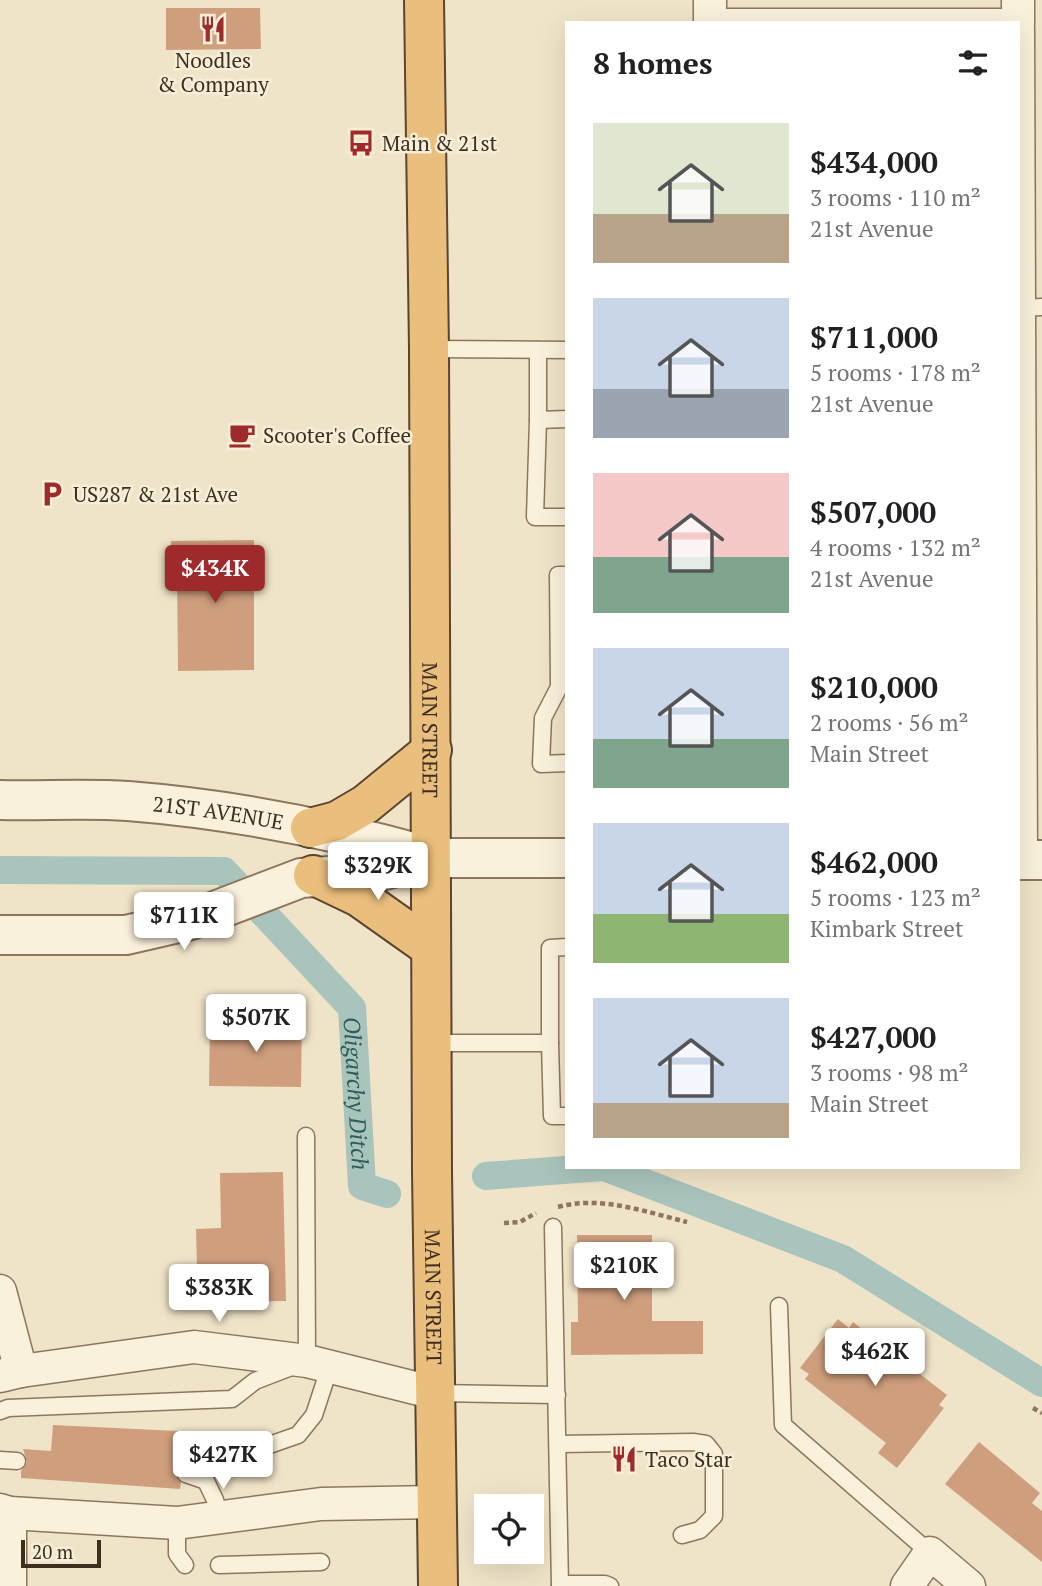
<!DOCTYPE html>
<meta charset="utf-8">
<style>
body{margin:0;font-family:"PT Serif",serif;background:#f2f2f2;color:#202124;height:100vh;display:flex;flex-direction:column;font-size:26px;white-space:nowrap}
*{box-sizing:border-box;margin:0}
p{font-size:23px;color:#757577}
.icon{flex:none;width:38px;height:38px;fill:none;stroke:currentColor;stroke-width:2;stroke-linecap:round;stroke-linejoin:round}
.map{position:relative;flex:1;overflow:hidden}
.details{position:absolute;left:565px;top:21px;width:455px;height:1148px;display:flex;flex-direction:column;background:#fff;border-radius:0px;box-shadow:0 7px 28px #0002}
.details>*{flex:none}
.buttons{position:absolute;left:474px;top:1494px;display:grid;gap:14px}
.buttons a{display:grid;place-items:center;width:70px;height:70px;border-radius:0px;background:#fff;box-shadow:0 7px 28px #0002;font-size:35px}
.scale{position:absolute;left:21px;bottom:18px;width:80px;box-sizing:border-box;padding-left:7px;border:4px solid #3d2e20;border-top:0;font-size:19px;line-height:24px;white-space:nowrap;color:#3d2e20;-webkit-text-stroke:5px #f7eed8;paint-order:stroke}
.price{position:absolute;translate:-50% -60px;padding:0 16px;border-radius:7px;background:#fff;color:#222;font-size:23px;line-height:46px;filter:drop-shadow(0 2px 4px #0008)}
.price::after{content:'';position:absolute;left:50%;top:42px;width:21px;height:16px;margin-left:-10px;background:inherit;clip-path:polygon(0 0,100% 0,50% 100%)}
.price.active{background:#9e2a2b;color:#fff}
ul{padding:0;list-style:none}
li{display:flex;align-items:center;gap:21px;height:175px;padding:0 28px}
li span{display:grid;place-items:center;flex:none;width:196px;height:140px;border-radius:0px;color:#555}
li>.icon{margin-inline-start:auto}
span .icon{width:84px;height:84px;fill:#fffc;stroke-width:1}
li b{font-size:30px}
h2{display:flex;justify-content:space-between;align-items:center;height:84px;padding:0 28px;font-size:30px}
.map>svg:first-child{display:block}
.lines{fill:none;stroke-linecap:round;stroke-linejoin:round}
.canal{stroke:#a9c4bc;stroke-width:28}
.building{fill:#cf9f7d}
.service-casing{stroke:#8d765c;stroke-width:19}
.minor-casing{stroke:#8d765c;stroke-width:35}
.tertiary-casing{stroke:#8d765c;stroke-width:42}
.trunk-casing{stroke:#5b4430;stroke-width:42}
.path{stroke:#8d765c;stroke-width:4.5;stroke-dasharray:5 3.5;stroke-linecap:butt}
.service{stroke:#faf1dc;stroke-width:16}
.minor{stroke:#faf1dc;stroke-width:32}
.tertiary{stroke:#faf1dc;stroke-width:38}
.trunk{stroke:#eabe7c;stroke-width:38}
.labels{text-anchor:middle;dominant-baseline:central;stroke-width:5;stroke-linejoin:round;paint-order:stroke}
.poi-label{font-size:21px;fill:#3d2e20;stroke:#f7eed8;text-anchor:start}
.street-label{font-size:21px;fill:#3d2e20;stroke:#f7eed8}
.water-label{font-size:23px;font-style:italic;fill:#2f5d5a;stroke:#f7eed8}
</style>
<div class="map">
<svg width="1042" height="1586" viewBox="0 0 1042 1586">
<rect width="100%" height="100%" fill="#f0e4c8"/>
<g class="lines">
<!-- canal -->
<g class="canal">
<path id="s1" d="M0 870 224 871 352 1008 362 1186 387 1194"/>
<polyline points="486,1176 604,1167 843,1259 1042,1383"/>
</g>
</g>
<!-- building -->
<g class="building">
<polygon points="166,8 260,8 261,49 166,50"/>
<polygon points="254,540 254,670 178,671 177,567 172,567 171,541"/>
<polygon points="210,1020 302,1021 301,1087 209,1086"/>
<polygon points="283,1172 286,1301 228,1302 227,1268 197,1269 196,1229 221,1228 220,1173"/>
<polygon points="577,1235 652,1235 652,1321 703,1321 703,1354 571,1355 571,1322 578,1322"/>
<polygon points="838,1319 849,1328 853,1322 947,1395 939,1405 944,1408 897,1468 878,1453 886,1443 805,1379 809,1374 800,1368"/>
<polygon points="53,1425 178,1431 176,1459 182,1460 176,1475 181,1483 180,1489 21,1478 21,1471 27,1462 23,1449 51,1451"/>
<polygon points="979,1442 1040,1493 1032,1503 1042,1511 1042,1562 945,1484"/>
</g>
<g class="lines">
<!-- service casing -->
<g class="service-casing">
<g id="service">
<polyline points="710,17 1018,17"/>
<polyline points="1019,308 1042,307"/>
<polyline points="429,349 567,350"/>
<polyline points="538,350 538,420 567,419"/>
<polyline points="538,420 535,517 567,517"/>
<polyline points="567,575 558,575 559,687 543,718 541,764 567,763"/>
<polyline points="432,1043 550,1043 552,1116 567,1116"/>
<polyline points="550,1043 550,948 567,947"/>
<polyline points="553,1227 560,1586"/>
<polyline points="779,1306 783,1425 930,1553"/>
<polyline points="435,1393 557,1395"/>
<polyline points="0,1411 8,1408 232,1399 255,1381 307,1361 306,1136"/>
<polyline points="558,1444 693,1442 706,1444 714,1454 714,1516 700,1530 682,1535"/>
<polyline points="0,1460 17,1461"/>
<polyline points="186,1474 298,1435 314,1415 330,1366"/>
<polyline points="186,1474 206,1481 215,1500 220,1518"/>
<polyline points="177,1523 177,1554 185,1565"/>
<polyline points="219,1565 321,1562"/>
<polyline points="560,1584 605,1584 610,1586"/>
</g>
</g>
<!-- minor casing -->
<g class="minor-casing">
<g id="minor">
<polyline points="710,0 710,23"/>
<polyline points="1018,0 1018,23"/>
<polyline points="1018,29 1021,860"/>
<polyline points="0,1291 21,1371"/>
<polyline points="0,1376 21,1371 194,1347 307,1361 435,1393"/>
<polyline points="0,1510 10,1513 177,1523 321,1504 437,1502"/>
<polyline points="10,1586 10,1513"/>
<polyline points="907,1586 930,1553 969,1586"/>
</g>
</g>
<!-- tertiary casing -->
<g class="tertiary-casing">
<g id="tertiary">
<path id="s2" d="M0 800C42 801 86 798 128 801 230 809 332 829 431 857"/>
<polyline points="1018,860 1042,860"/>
<polyline points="0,935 126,935 191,920 301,878 373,873 433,858 567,858"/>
</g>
</g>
<!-- trunk casing -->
<g class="trunk-casing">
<g id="trunk">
<path id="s3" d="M424 0 429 349 432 1172 438 1586"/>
<polyline points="310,828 337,821 366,804 432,750"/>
<polyline points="313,875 359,897 431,948"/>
</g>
</g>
<!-- path -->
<g class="path">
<path d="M558 1207C600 1195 646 1212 687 1222"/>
<polyline points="504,1223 520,1222 536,1213"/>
<polyline points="1033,1408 1042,1413"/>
</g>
<!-- service -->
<use href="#service" class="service"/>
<!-- minor -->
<use href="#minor" class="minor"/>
<!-- tertiary -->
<use href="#tertiary" class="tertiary"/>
<!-- trunk -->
<use href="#trunk" class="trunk"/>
</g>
<!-- icons -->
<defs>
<g id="restaurant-bare" transform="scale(2.1)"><path d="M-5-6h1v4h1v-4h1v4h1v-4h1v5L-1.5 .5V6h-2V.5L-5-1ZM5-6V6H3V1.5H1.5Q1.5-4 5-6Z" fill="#9e2a2b" stroke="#f7eed8" stroke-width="2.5" paint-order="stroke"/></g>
<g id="bus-bare" transform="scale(2.1)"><path d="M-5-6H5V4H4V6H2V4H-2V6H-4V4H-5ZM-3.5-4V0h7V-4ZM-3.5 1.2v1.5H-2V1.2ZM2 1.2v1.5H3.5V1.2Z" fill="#9e2a2b" stroke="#f7eed8" stroke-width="2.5" paint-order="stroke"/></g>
<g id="cafe-bare" transform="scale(2.1)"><path d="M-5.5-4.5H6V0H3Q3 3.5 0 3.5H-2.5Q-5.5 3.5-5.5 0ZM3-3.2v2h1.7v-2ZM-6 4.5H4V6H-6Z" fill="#9e2a2b" stroke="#f7eed8" stroke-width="2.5" paint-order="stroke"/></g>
<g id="parking-bare" transform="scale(2.1)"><path d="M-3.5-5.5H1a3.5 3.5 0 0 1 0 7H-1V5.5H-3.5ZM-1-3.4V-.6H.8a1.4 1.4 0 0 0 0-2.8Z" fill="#9e2a2b" stroke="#f7eed8" stroke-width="2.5" paint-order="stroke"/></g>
</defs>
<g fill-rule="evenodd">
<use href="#restaurant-bare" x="213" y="29"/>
<use href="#bus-bare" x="361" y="143"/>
<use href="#cafe-bare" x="242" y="435"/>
<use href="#parking-bare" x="52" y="494"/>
<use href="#restaurant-bare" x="624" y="1459"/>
</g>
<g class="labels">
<!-- poi labels -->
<g class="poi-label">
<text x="213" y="60" text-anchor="middle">Noodles<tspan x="213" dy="24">&amp; Company</tspan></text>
<text x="382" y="143">Main &amp; 21st</text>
<text x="263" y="435">Scooter's Coffee</text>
<text x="73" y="494">US287 &amp; 21st Ave</text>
<text x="645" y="1459">Taco Star</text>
</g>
<!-- street labels -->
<g class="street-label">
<text stroke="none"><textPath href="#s3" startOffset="730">MAIN STREET</textPath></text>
<text stroke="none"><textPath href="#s2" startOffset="219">21ST AVENUE</textPath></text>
<text stroke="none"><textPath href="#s3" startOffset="1297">MAIN STREET</textPath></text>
</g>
<!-- water labels -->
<g class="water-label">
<text stroke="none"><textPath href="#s1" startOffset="497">Oligarchy Ditch</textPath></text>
</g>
</g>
</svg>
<div class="buttons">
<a><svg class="icon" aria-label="locate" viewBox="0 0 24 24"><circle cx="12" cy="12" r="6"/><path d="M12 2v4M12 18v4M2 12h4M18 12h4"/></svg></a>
</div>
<div class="scale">20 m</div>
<b class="price active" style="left:215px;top:605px">$434K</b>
<b class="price" style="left:378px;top:902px">$329K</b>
<b class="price" style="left:184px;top:952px">$711K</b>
<b class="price" style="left:256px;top:1054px">$507K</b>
<b class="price" style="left:624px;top:1302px">$210K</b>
<b class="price" style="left:219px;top:1324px">$383K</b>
<b class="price" style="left:875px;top:1388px">$462K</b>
<b class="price" style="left:223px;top:1491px">$427K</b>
<section class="details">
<h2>8 homes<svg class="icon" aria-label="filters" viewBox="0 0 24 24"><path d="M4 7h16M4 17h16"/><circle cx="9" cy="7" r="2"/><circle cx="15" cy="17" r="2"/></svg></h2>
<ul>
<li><span style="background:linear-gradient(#dfe7d0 65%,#b9a48a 0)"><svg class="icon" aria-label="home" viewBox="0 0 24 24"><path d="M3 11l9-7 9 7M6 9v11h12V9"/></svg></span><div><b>$434,000</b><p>3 rooms · 110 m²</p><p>21st Avenue</p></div></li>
<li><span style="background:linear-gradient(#c9d6e8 65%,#9aa5b1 0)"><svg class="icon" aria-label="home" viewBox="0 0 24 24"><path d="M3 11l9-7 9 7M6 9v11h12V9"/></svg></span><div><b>$711,000</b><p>5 rooms · 178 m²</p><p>21st Avenue</p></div></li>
<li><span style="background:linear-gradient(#f6c9c9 60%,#7fa58c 0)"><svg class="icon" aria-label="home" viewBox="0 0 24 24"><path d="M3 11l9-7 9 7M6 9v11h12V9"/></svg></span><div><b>$507,000</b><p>4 rooms · 132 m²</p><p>21st Avenue</p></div></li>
<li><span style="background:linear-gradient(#c9d6e8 65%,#7fa58c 0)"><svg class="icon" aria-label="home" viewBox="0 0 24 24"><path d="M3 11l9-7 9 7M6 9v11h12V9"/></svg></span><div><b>$210,000</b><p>2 rooms · 56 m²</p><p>Main Street</p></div></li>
<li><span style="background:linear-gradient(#c9d6e8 65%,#8fb573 0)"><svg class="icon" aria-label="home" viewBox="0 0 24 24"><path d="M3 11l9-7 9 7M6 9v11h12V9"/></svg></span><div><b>$462,000</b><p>5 rooms · 123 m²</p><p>Kimbark Street</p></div></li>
<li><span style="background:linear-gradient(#c9d6e8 75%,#b9a48a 0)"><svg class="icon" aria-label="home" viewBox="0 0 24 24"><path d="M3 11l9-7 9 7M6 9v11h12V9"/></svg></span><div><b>$427,000</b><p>3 rooms · 98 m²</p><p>Main Street</p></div></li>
</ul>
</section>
</div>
